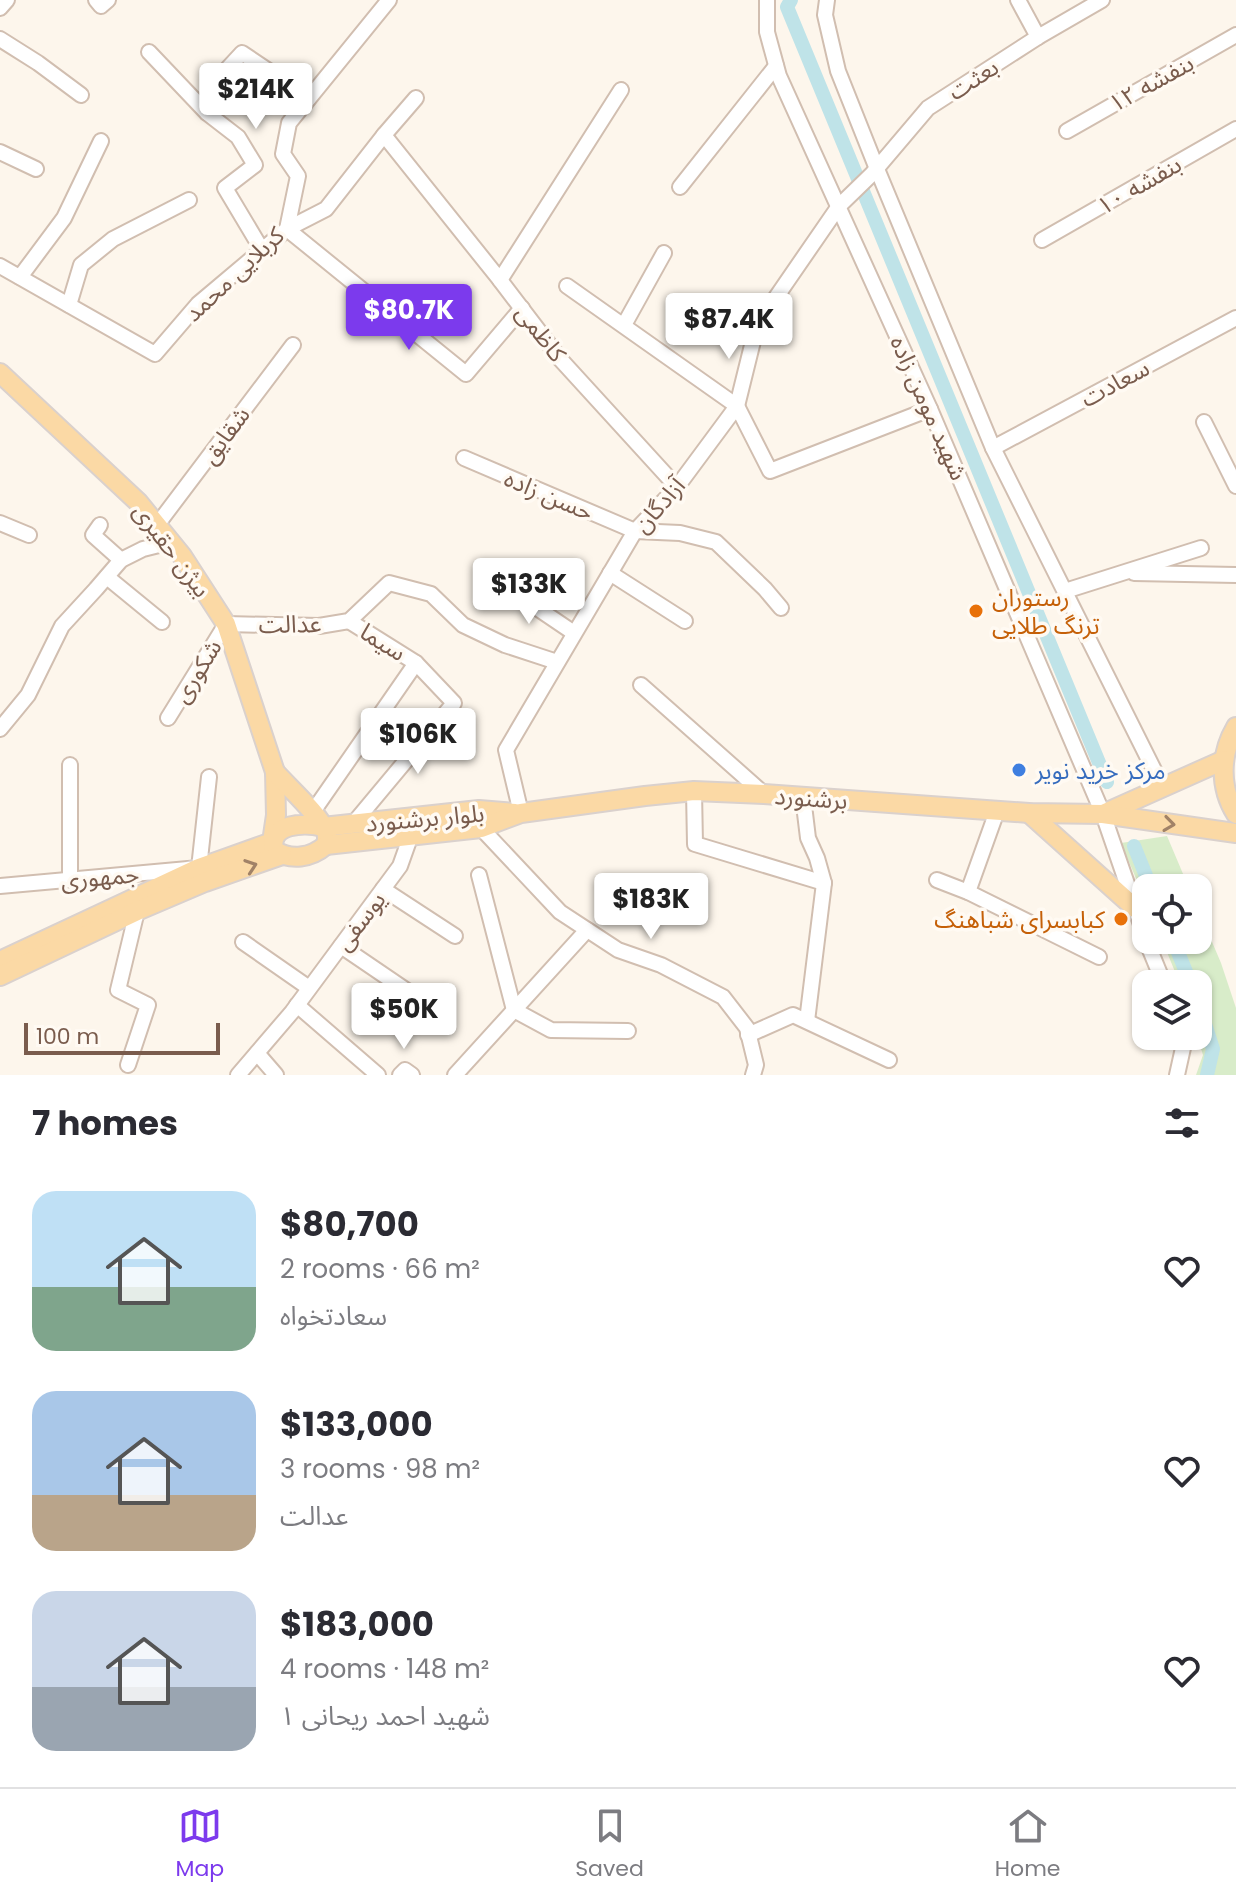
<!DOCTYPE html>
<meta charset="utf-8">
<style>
body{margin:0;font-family:Poppins,"Noto Sans Arabic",sans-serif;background:#f7f7f7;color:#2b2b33;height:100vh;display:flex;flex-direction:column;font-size:30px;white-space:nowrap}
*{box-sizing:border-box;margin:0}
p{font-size:26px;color:#7c7c81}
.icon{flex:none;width:44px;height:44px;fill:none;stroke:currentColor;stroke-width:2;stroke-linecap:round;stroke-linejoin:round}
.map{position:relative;height:1075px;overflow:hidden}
.details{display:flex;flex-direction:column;background:#fff;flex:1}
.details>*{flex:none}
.controls{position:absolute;left:1132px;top:874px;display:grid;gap:16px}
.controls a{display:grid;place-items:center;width:80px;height:80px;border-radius:16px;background:#fff;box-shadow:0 2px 6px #0004;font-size:40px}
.scale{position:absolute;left:24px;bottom:20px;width:196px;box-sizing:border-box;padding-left:8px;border:4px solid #7a5c4d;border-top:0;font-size:22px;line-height:28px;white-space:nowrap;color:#7a5c4d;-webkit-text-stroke:6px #fffaf3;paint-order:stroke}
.price{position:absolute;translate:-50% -68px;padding:0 18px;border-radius:8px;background:#fff;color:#222;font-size:26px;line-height:52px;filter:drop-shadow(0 2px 4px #0008)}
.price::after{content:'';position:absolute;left:50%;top:48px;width:24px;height:18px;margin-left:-12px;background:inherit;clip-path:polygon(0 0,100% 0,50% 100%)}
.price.on{background:#7c3aed;color:#fff}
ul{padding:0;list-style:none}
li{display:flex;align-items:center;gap:24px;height:200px;padding:0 32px}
li span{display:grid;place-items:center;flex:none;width:224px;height:160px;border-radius:24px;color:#555}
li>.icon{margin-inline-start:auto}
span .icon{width:96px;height:96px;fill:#fffc;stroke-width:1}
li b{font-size:34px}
h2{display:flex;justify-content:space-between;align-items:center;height:96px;padding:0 32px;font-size:34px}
.tab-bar{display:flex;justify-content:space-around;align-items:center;height:112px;border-top:2px solid #e1e1e2;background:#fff;font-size:22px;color:#7c7c81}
.tab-bar a{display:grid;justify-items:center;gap:4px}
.tab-bar .on{color:#7c3aed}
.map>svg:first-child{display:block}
.green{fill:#d8ecc9}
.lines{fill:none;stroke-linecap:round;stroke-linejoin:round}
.canal{stroke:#bfe3e8;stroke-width:14}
.minor-casing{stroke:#d1beb0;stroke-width:18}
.major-casing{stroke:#dad1cd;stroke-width:22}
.minor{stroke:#fff;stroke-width:14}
.major{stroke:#fbd9a5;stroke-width:18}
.oneway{stroke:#a18267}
.food-dot{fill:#e8710a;stroke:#fffaf3;stroke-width:3}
.shop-dot{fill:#3f7fe0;stroke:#fffaf3;stroke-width:3}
.labels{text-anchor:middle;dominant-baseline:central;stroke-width:7;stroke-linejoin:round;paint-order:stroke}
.street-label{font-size:24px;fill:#7a5c4d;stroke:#fffaf3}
.food-label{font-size:24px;fill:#c56008;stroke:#fffaf3;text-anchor:start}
.shop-label{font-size:24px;fill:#366cbe;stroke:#fffaf3;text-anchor:start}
</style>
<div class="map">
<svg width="1236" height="1075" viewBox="0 0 1236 1075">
<rect width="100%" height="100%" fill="#fdf6ec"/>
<!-- green -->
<g class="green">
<polygon points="1167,836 1189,888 1146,888 1146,902 1121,843"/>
<polygon points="1198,909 1221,963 1236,1008 1236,1075 1196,1075 1203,1055 1197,1036 1198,984 1180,984 1162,940 1198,940"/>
</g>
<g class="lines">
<!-- canal -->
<g class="canal">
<polyline points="791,0 787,7 1107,782"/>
<polyline points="1134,846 1151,888"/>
<polyline points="1173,940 1191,984"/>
<polyline points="1198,1002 1213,1049 1207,1075"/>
</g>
<!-- minor casing -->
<g class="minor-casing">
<g id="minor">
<polyline points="96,0 101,6 108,0"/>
<polyline points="767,0 767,32 779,76 930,409 1103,814 1146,939"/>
<polyline points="827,0 825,15 838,71 877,169 993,448 1163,788"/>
<polyline points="1018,0 1038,37"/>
<polyline points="0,8 7,0"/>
<polyline points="0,39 38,63 81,95"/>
<polyline points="149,52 207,113 238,137 255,165 225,188 262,250"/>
<polyline points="416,98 384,135 326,209 287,229 466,374 522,308"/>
<polyline points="207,113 217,80 242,53 309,98"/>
<polyline points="1067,131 1236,35"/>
<polyline points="384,135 500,280 561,360 677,487"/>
<polyline points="0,152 36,169"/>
<polyline points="680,187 776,66"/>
<polyline points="1042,240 1236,129"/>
<polyline points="0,266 155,354 198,304 287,229 298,176 283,154 289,123 389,0"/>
<polyline points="20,277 64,218 101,141"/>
<polyline points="500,280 621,90"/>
<polyline points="567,286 737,406 770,471 930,409"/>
<polyline points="69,305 81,265 113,239 189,200"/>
<polyline points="624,325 664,253"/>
<polyline points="1204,422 1236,486"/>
<polyline points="993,448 1236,318"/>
<polyline points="464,458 635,531 680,533 716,542 765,589 781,608"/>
<polyline points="0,523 29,535"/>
<polyline points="100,525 93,535 121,560"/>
<polyline points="157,525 293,345"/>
<polyline points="610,573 685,621"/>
<polyline points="1134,573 1236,575"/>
<polyline points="107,577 162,622"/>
<polyline points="506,587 574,633"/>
<polyline points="1065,591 1201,548"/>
<polyline points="349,621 416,663 454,703 353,824"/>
<polyline points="641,685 764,794"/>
<polyline points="168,718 226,624 319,626 349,621 389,583 431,594 463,625 505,645 557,662"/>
<polyline points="0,729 28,695 62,626 96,589 121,560 143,549 171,542"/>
<polyline points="70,765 70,879"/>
<polyline points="694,791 695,844 824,883"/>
<polyline points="803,797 808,838 817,858 824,883 807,1021"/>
<polyline points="312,813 416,663"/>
<polyline points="521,813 506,750 635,531 677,487 737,406 757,325 839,206 872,174 928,108 1038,37 1102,0"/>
<polyline points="481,828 560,912 618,950 661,965 723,997 747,1028 756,1065 753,1075"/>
<polyline points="479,875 514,1010 551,1030 628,1031"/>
<polyline points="937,880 968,892 1099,957"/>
<polyline points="0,886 199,868 209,777"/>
<polyline points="383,889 455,936"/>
<polyline points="968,892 997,811"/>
<polyline points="1146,940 1164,984"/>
<polyline points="243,942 309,988"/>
<polyline points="341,946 438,1012"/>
<polyline points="297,1005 378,1075"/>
<polyline points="748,1035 793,1015 889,1060"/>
<polyline points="257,1053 276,1075"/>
<polyline points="128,1065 148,1005 118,990 137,911"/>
<polyline points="238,1075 292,1012 400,866 411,835"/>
<polyline points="400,1075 405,1070 412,1075"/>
<polyline points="455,1075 587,930"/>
<polyline points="1177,1075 1183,1048 1180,1036"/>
</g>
</g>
<!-- major casing -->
<g class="major-casing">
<g id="major">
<polyline points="0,373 138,502 182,556 226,624 275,772 276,815 272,842 199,868 0,961"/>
<path d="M1236 727C1220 754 1219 787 1236 814"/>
<path d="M275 772C288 787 320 815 326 832 328 838 327 839 326 845 311 858 291 861 274 850 268 823 305 822 323 827L479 810 515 813"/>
<polyline points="1029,813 1135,908"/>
<polyline points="1103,814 1224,760"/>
<polyline points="326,845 481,828 521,813 645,796 694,791 764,794 1029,813 1103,814 1236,833"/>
<polyline points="0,976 137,911 205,882 282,855"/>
</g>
</g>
<!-- minor -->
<use href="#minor" class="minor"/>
<!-- major -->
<use href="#major" class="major"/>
</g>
<!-- one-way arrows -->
<defs><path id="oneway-chevron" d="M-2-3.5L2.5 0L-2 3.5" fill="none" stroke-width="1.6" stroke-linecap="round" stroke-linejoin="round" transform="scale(2)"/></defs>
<g class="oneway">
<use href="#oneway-chevron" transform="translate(1169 824) rotate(8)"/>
<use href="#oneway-chevron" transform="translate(251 866) rotate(-19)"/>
</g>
<!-- markers -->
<g class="food-dot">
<circle cx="976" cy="611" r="8"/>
<circle cx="1121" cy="919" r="8"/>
</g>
<circle class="shop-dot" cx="1019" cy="770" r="8"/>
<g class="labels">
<!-- street labels -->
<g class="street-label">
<text transform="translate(973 79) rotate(-33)">بعثت</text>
<text transform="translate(1151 83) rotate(-29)">بنفشه ۱۲</text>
<text transform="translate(1139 185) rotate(-30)">بنفشه ۱۰</text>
<text transform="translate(234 274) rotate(-43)">کربلایی محمد</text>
<text transform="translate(541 333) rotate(52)">کاظمی</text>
<text transform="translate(1115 383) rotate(-28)">سعادت</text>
<text transform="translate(929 408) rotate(66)">شهید مومن زاده</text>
<text transform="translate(225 435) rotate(-53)">شقایق</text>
<text transform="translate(549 495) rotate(23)">حسن زاده</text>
<text transform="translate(659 505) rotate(-49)">آزادگان</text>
<text transform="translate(172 550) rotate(53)">بیژن حقیری</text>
<text transform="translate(290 624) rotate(-1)">عدالت</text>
<text transform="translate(383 642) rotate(32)">سیما</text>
<text transform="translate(197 671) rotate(-58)">شکوری</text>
<text transform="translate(811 798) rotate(4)">برشنورد</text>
<text transform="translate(425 818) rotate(-5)">بلوار برشنورد</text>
<text transform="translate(100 877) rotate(-5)">جمهوری</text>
<text transform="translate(360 921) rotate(-53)">یوسفی</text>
</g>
<!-- food labels -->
<g class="food-label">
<text x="992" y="597">رستوران<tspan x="992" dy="28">ترنگ طلایی</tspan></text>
<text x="1105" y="919" text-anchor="end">کبابسرای شباهنگ</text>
</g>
<!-- shop labels -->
<g class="shop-label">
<text x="1035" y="770">مرکز خرید نویر</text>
</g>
</g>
</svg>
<div class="controls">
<a><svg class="icon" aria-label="locate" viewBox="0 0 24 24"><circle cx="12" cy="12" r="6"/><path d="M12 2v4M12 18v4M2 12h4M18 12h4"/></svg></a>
<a><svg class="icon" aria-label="layers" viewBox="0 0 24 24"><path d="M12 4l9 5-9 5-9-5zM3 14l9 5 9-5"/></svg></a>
</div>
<div class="scale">100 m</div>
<b class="price" style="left:256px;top:131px">$214K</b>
<b class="price on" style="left:409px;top:352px">$80.7K</b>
<b class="price" style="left:729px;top:361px">$87.4K</b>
<b class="price" style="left:529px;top:626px">$133K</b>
<b class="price" style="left:418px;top:776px">$106K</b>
<b class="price" style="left:651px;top:941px">$183K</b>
<b class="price" style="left:404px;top:1051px">$50K</b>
</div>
<section class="details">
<h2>7 homes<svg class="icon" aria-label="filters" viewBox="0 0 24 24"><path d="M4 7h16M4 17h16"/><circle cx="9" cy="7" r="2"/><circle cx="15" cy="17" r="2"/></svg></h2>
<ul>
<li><span style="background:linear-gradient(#bfe0f5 60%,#7fa58c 0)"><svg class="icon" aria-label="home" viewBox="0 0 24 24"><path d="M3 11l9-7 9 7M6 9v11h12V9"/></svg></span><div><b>$80,700</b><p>2 rooms · 66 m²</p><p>سعادتخواه</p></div><svg class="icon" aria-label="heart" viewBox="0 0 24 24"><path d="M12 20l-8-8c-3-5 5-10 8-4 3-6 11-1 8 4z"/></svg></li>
<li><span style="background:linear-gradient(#a9c7e8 65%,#b9a48a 0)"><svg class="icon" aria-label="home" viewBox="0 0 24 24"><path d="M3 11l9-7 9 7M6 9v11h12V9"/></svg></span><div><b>$133,000</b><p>3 rooms · 98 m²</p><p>عدالت</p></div><svg class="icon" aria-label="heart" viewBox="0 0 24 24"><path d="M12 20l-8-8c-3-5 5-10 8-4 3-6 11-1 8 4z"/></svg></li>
<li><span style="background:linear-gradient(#c9d6e8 60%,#9aa5b1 0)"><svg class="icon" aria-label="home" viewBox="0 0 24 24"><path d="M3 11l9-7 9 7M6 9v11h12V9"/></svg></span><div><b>$183,000</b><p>4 rooms · 148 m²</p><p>شهید احمد ریحانی ۱</p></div><svg class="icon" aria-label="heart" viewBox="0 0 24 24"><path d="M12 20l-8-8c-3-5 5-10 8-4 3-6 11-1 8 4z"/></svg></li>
</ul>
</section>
<nav class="tab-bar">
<a class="on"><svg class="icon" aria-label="map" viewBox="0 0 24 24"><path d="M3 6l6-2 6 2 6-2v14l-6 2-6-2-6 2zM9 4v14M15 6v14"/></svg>Map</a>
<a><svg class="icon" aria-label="saved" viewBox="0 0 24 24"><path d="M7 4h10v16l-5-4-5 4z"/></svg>Saved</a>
<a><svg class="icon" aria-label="home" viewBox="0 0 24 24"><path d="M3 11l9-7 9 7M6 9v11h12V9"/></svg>Home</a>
</nav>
